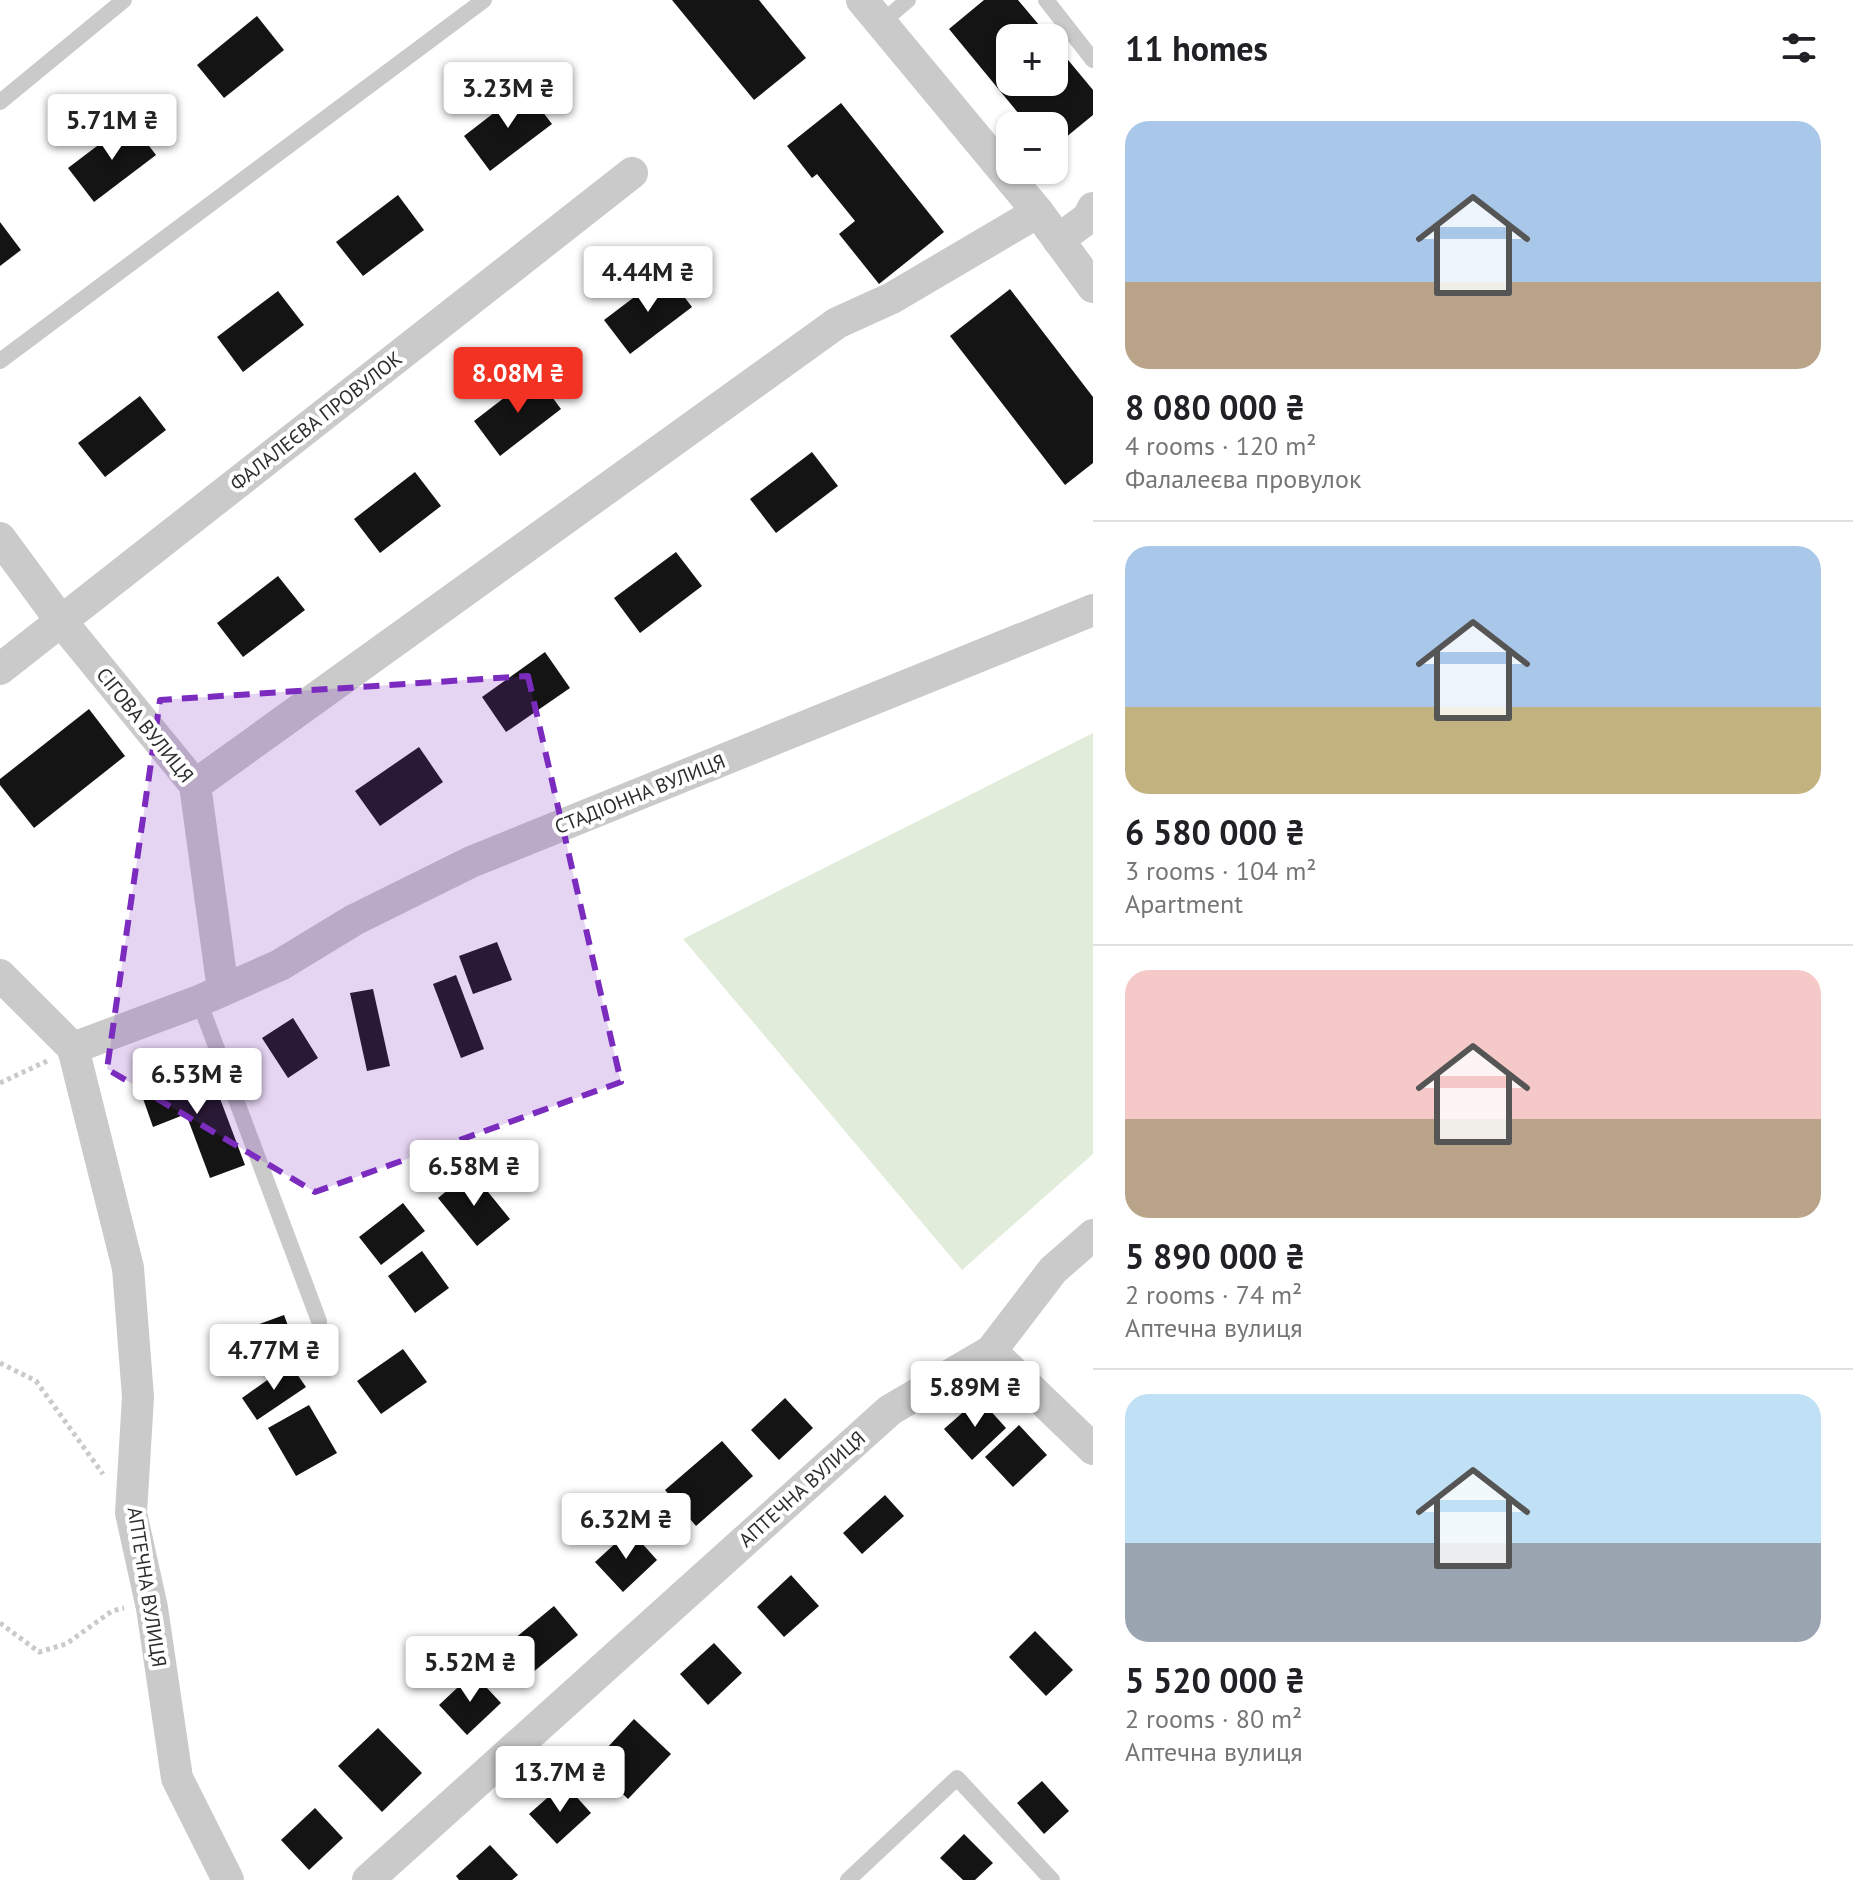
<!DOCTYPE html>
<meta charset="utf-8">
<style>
body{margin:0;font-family:"PT Sans",sans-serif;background:#f2f2f2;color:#202124;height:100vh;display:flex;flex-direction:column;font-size:30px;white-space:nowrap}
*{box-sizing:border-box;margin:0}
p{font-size:26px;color:#757577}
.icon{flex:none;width:44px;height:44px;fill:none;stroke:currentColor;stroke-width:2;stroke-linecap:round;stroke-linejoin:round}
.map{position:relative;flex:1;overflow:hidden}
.side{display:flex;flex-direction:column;background:#fff;width:760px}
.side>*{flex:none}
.controls{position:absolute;left:996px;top:24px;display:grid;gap:16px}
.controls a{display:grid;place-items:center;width:72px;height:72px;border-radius:16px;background:#fff;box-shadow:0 2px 6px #0004;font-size:40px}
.price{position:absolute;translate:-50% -68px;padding:0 18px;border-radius:8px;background:#fff;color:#222;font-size:26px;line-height:52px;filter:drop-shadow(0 2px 4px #0008)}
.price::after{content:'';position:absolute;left:50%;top:48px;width:24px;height:18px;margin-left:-12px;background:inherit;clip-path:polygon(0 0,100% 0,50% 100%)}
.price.on{background:#f23222;color:#fff}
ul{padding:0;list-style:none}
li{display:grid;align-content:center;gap:16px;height:424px;padding:0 32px}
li+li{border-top:2px solid #e0e0e0}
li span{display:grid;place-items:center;height:248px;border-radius:24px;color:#555}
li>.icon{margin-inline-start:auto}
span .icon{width:144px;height:144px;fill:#fffc;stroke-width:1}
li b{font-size:34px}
h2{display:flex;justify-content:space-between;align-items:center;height:96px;padding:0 32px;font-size:34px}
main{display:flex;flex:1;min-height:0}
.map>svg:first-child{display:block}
.green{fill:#e1ecda}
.building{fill:#141414}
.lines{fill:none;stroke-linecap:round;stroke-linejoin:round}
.path{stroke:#cacaca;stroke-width:5;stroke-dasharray:4 4;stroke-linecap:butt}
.lane{stroke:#cacaca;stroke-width:16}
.street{stroke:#cacaca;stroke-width:32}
.marked{fill:#7b2cbf;fill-opacity:0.2;stroke:#7b2cbf;stroke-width:6;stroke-dasharray:16 10;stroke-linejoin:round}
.labels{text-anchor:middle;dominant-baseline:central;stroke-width:8;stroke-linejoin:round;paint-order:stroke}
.street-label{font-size:20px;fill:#2d2d2d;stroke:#fff}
</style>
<main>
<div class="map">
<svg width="1093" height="1880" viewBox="0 0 1093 1880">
<rect width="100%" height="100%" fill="#fff"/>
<!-- green -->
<polygon class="green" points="1093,733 1093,1154 962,1270 683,939"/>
<!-- building -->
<g class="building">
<polygon points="672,0 759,0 806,58 754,100"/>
<polygon points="984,0 1018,0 1050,38 1010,38 1010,82 1054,82 1054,43 1093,90 1093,115 1054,147 1054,126 1029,126 949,29"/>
<polygon points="257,16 284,50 224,98 197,65"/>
<polygon points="525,89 552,124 490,171 464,136"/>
<polygon points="841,103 944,232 879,284 839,234 855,221 817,174 812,178 787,146"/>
<polygon points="130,121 156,155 94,202 68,168"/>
<polygon points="398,195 424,230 363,276 336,242"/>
<polygon points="0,222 21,250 0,266"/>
<polygon points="666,273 692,307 630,354 604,320"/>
<polygon points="1010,289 1093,397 1093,463 1065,485 950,336"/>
<polygon points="278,291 304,325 243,372 217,337"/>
<polygon points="535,374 561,409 500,456 474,421"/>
<polygon points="140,396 166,430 105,477 78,443"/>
<polygon points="812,452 838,486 776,533 750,499"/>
<polygon points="415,472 441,506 380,553 354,519"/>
<polygon points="676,552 702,586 640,633 614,598"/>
<polygon points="278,576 305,610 243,657 217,623"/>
<polygon points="545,652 570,688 506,732 482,697"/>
<polygon points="89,709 125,756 34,828 0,785 0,779"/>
<polygon points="419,747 443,782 380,826 355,791"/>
<polygon points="497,942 512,980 473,994 459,956"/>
<polygon points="456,975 484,1049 461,1058 433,984"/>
<polygon points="373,989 390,1066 367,1071 350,993"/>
<polygon points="293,1018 318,1058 288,1078 262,1038"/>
<polygon points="207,1064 245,1165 210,1178 186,1114 153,1127 140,1090"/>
<polygon points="471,1171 510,1219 477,1246 438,1198"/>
<polygon points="403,1203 425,1231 381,1265 359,1237"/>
<polygon points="422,1251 449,1288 415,1313 388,1276"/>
<polygon points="284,1315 297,1350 253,1366 240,1331"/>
<polygon points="403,1349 427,1382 381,1414 357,1381"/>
<polygon points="290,1364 306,1387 257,1420 242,1398"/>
<polygon points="785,1398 813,1428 779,1460 751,1430"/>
<polygon points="979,1398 1006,1428 972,1460 944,1429"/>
<polygon points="309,1405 337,1453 296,1476 268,1428"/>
<polygon points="1019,1425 1047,1455 1013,1487 985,1457"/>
<polygon points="722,1441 753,1476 696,1526 665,1490"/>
<polygon points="885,1495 904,1516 862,1554 843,1533"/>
<polygon points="630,1530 657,1560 623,1592 595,1562"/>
<polygon points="791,1575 819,1606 784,1637 757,1607"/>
<polygon points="554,1606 578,1635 526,1678 502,1649"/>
<polygon points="1035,1631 1073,1670 1046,1696 1009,1657"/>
<polygon points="714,1643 742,1673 708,1705 680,1674"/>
<polygon points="473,1673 501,1703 467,1735 439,1705"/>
<polygon points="634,1719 671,1754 628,1799 592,1764"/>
<polygon points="378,1728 422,1773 382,1812 338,1766"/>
<polygon points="1042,1781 1069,1811 1044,1834 1017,1803"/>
<polygon points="564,1783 591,1813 557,1844 529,1814"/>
<polygon points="315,1808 343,1838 309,1870 281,1840"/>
<polygon points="964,1834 993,1863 975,1880 963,1880 940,1858"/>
<polygon points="490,1845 518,1875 512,1880 459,1880 456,1876"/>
</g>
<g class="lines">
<!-- path -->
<g class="path">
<polyline points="0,1083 47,1061"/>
<polyline points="0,1363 36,1381 103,1474"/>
<polyline points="0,1623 39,1652 66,1644 112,1611 124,1608"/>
</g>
<!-- lane -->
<g class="lane">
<polyline points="1046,0 1093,60"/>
<polyline points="881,23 908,0"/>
<polyline points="0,102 124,0"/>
<polyline points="0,361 484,0"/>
<polyline points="199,1001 319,1321"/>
<polyline points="848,1880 957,1778 1052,1880"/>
</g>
<!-- street -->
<g class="street">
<polyline points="862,0 1038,212 1093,287"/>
<polyline points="1058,240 1088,218 1093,208"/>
<polyline points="0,538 61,621 195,785 223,990"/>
<polyline points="0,669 632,173"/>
<polyline points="195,785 837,323 892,298 1038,212"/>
<polyline points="0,975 73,1048 199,1001 280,965 354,920 471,862 1093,610"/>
<polyline points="73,1048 128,1268 138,1397 131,1513 152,1608 177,1778 228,1880"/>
<polyline points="991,1351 1093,1449"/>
<polyline points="368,1880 890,1410 991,1351 1053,1270 1093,1235"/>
</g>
</g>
<!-- marked area -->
<path class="marked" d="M528 676 621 1082 315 1192 107 1069 160 700Z"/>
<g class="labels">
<!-- street labels -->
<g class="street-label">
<text transform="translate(316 421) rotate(-38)">ФАЛАЛЕЄВА ПРОВУЛОК</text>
<text transform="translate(145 725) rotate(51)">СІГОВА ВУЛИЦЯ</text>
<text transform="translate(640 794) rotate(-22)">СТАДІОННА ВУЛИЦЯ</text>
<text transform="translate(802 1489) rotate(-42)">АПТЕЧНА ВУЛИЦЯ</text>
<text transform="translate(147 1587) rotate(81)">АПТЕЧНА ВУЛИЦЯ</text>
</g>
</g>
</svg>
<div class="controls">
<a>+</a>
<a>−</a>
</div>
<b class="price" style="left:508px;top:130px">3.23M ₴</b>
<b class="price" style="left:112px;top:162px">5.71M ₴</b>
<b class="price" style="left:648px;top:314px">4.44M ₴</b>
<b class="price on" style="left:518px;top:415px">8.08M ₴</b>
<b class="price" style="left:197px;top:1116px">6.53M ₴</b>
<b class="price" style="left:474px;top:1208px">6.58M ₴</b>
<b class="price" style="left:274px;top:1392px">4.77M ₴</b>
<b class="price" style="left:975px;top:1429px">5.89M ₴</b>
<b class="price" style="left:626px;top:1561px">6.32M ₴</b>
<b class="price" style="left:470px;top:1704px">5.52M ₴</b>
<b class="price" style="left:560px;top:1814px">13.7M ₴</b>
</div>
<section class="side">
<h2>11 homes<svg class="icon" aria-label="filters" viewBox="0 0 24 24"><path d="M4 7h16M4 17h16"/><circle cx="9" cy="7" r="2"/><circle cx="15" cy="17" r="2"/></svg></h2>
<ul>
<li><span style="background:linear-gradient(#a9c7e8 65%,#b9a48a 0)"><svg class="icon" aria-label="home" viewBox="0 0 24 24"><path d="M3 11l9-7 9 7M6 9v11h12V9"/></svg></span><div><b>8 080 000 ₴</b><p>4 rooms · 120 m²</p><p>Фалалеєва провулок</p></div></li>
<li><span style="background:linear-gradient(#a9c7e8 65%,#c2b280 0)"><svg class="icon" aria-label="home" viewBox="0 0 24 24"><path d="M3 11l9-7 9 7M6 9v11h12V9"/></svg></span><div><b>6 580 000 ₴</b><p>3 rooms · 104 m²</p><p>Apartment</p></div></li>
<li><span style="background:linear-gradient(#f6c9c9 60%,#b9a48a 0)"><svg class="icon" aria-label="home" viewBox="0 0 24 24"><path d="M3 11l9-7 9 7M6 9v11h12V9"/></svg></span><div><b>5 890 000 ₴</b><p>2 rooms · 74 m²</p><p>Аптечна вулиця</p></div></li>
<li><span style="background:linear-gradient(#bfe0f5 60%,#9aa5b1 0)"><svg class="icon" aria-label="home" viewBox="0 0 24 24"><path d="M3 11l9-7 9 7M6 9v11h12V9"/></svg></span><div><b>5 520 000 ₴</b><p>2 rooms · 80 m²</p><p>Аптечна вулиця</p></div></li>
</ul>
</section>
</main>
